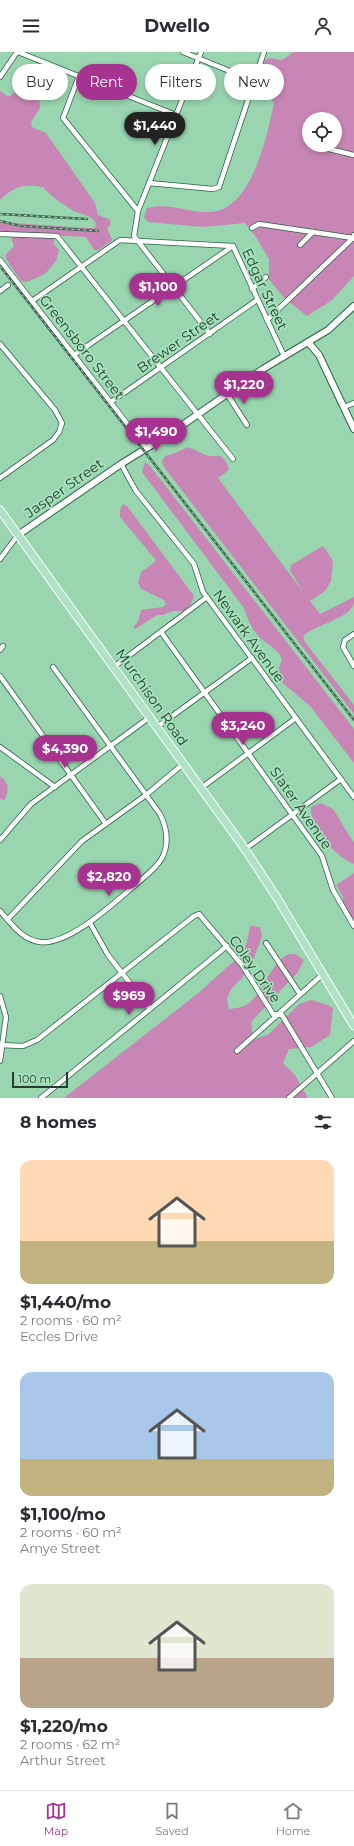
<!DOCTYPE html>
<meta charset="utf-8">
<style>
body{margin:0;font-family:Montserrat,sans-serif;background:#f7f7f7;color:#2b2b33;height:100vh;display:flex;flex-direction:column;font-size:15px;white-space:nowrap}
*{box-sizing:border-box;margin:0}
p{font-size:13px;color:#7c7c81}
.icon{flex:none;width:22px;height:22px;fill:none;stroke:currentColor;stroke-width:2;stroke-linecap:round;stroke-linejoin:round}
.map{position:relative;height:1046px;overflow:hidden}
.details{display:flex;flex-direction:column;background:#fff;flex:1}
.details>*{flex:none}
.hud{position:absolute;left:12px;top:12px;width:330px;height:36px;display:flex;gap:8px}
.tools{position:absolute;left:302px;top:60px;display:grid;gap:8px}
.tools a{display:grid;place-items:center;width:40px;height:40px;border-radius:50%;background:#fff;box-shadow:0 2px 6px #0003;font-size:20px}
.scale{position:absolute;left:12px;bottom:10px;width:56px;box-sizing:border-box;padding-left:4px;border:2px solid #263e2f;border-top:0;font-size:11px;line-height:14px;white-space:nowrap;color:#263e2f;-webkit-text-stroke:3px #a6e2bc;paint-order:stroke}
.price{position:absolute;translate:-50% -34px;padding:0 9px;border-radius:14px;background:#a5338f;color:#fff;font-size:13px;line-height:26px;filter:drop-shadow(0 1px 2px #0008)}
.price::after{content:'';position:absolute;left:50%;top:24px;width:12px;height:9px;margin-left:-6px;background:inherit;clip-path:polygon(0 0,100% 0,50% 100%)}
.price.selected{background:#222;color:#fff}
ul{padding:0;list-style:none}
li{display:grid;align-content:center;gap:8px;height:212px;padding:0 20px}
li span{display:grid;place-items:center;height:124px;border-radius:12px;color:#555}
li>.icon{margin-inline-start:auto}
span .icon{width:72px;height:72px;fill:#fffc;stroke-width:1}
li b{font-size:17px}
h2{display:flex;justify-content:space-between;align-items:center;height:48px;padding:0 20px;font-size:17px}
.pill{padding:0 14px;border-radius:18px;background:#fff;box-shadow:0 2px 6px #0003;font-size:14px;line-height:36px}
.pill.selected{background:#a5338f;color:#fff}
header{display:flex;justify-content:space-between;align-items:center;height:52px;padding:0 20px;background:#fff;font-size:18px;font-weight:700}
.tab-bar{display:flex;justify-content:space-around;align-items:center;height:56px;border-top:1px solid #e1e1e2;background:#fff;font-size:11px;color:#7c7c81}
.tab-bar a{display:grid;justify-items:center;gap:2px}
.tab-bar .selected{color:#a5338f}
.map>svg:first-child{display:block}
.green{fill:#c886b6;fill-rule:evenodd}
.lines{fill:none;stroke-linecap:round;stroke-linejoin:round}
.street-casing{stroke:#2a6344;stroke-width:6}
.secondary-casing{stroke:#2a6344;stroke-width:8}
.primary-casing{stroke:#fff;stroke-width:9}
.street{stroke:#fff;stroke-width:4.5}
.secondary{stroke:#fff;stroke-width:6}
.primary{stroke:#b0e2c5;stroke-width:7}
.rail-casing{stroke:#446550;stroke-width:2.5}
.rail{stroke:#a6e2bc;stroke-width:1;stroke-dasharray:3;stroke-linecap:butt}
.labels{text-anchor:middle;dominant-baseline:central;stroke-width:3.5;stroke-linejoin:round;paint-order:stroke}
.street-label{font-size:14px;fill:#263e2f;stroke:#a6e2bc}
</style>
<header><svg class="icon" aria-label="menu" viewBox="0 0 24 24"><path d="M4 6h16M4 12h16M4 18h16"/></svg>Dwello<svg class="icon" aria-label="person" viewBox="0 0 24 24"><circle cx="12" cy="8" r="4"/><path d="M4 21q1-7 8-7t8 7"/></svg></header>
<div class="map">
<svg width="354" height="1046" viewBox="0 0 354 1046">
<rect width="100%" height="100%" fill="#99d5af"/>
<!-- green -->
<g class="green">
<path d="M294 0H354V224L332 248 307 264 283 245 269 227V207L256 185 245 171 203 175 148 170 144 165 147 156C169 150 188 161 210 160 252 159 267 83 274 51L269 43 259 40 255 37 265 8 269 6 282 8ZM309 67H335V93H309Z"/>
<path d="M27 17 33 19 39 42 40 56 31 70 32 75 46 81 95 151 98 163 109 167 111 172 107 176 112 188 99 198H94L86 185 48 183 55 187 53 191 59 198 56 209 45 222 27 230 21 229 6 207V202L14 194 10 182 0 179V170L86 176H95L96 171C88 161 84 164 74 159 62 152 52 145 43 135 22 132 15 134 0 148V39L7 44H10L22 34Z"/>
<path d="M188 395 208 404H221L227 411 229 418 218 426 303 540 290 518 291 513 323 494 333 509 331 529 325 539 310 549 320 562 354 545C354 548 354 551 353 554 346 567 316 573 303 584L305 590 354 653V662L164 415 162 409 165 404 175 401Z"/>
<path d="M145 410 150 414 354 677V711L310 654 279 628V616L282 607C278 597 268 593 259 585 251 576 248 567 244 556L142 420Z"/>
<polygon points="123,452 127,454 194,544 190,554 184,559 173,559 163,563 157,563 135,577 134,574 138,570 141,558 163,555 166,552 164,548 141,537 138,531 141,520 155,510 155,507 120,465 120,458"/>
<path d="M0 724C9 731 9 737 5 748L0 747Z"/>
<path d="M321 751 333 757 354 791V812C336 805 309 776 311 755Z"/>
<polygon points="354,821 354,868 342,854 343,845 336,833"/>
<path d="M250 874 260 875 262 884 253 909 242 926 232 936 227 946 229 957C236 956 243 956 249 951 266 938 280 884 304 908L298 920 251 970 253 988 269 982 299 952 311 948 328 953 333 956 330 983 311 995 289 997 283 1011 295 1023 308 1046H64L197 942 242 902 247 890Z"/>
</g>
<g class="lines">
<!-- street casing -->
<g class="street-casing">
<g id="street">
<polyline points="18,0 176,63"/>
<polyline points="183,0 254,29"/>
<polyline points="201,0 138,159 134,184 210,282"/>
<polyline points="79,24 63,66 138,159"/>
<polyline points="0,25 17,0"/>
<polyline points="321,95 354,103"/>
<polyline points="149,131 213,137 219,135 264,0"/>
<polyline points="252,176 259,172 353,186"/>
<polyline points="0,182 57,184 233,407"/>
<polyline points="300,193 313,180"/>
<polyline points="0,208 146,396"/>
<polyline points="252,237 266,225"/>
<polyline points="0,239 8,233"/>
<polyline points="32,249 120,188 233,194 284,304"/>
<polyline points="267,268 353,186 354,183"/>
<polyline points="0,292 55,358 62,371 59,380 53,388 0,426"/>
<polyline points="74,303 233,194"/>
<polyline points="227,342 247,373"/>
<polyline points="111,350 257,248"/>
<polyline points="344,355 354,351"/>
<polyline points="121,412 136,439 194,512 203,540 354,745"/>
<polyline points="0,507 18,483"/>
<polyline points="161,580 322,804 333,838 354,874"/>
<polyline points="354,582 345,588 343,595 354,614"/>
<polyline points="0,598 3,594"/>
<polyline points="115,614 207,545"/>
<polyline points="0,624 106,772"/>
<polyline points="157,675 252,606"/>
<polyline points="0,695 55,735"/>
<polyline points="201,736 296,666"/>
<polyline points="0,788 31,752 150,665"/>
<polyline points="245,797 341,727"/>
<path d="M0 859C11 871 22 888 40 890 68 894 114 851 134 834 144 825 156 817 162 806 169 792 167 776 160 762L53 615"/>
<polyline points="8,867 82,789 146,743 183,712"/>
<polyline points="90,871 108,903 150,957"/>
<polyline points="266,891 300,942"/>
<polyline points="0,944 6,965 0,1009"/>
<polyline points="0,993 23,994 37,988 194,864 199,862 242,913 273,962 282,963 332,1046"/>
<polyline points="237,999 323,922"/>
<polyline points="41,1046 227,894"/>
<polyline points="289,1046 354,989"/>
</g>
</g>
<!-- secondary casing -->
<g class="secondary-casing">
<g id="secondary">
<polyline points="308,290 319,303 354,377"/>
<polyline points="18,483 121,412 171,381 263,317 328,278 354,254"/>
</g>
</g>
<!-- primary casing -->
<g class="primary-casing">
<polyline id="primary" points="0,458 245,797 277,846 354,974"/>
</g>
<!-- street -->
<use href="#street" class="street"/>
<!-- secondary -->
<use href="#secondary" class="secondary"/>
<!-- primary -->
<use href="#primary" class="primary"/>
<!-- rail casing -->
<g class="rail-casing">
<g id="rail">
<polyline points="0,162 87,167"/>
<polyline points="0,169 21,174 98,179"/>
<polyline points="0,214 354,668"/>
</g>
</g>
<!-- rail -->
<use href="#rail" class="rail"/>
</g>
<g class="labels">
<!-- street labels -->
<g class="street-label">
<text transform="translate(265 237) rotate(65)">Edgar Street</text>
<text transform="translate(178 290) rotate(-35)">Brewer Street</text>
<text transform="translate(82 295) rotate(52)">Greensboro Street</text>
<text transform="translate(64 436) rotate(-35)">Jasper Street</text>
<text transform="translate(249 584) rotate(54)">Newark Avenue</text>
<text transform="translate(152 645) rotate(55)">Murchison Road</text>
<text transform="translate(301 756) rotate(55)">Slater Avenue</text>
<text transform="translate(255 917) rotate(55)">Coley Drive</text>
</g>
</g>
</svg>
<div class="tools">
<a><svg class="icon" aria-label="locate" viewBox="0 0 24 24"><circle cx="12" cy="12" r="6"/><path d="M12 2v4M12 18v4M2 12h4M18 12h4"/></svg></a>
</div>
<div class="scale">100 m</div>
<b class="price selected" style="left:155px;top:94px">$1,440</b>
<b class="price" style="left:158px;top:255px">$1,100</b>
<b class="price" style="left:244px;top:353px">$1,220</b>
<b class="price" style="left:156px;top:400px">$1,490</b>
<b class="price" style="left:243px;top:694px">$3,240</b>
<b class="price" style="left:65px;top:717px">$4,390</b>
<b class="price" style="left:109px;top:845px">$2,820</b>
<b class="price" style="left:129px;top:964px">$969</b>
<div class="hud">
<a class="pill">Buy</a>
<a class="pill selected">Rent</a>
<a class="pill">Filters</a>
<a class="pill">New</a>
</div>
</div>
<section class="details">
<h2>8 homes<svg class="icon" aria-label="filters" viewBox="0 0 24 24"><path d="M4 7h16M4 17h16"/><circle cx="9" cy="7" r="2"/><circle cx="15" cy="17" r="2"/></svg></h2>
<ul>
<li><span style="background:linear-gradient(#ffd9b3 65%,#c2b280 0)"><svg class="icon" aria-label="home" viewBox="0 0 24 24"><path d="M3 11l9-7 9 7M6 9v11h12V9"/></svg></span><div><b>$1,440/mo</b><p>2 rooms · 60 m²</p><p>Eccles Drive</p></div></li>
<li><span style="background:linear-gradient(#a9c7e8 70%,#c2b280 0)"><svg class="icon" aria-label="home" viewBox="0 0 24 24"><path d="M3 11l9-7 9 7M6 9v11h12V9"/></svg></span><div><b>$1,100/mo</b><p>2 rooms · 60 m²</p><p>Amye Street</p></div></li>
<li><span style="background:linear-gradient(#dfe7d0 60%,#b9a48a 0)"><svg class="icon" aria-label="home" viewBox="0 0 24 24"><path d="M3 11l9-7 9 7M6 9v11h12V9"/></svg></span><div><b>$1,220/mo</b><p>2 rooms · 62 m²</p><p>Arthur Street</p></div></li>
</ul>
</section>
<nav class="tab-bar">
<a class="selected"><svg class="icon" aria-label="map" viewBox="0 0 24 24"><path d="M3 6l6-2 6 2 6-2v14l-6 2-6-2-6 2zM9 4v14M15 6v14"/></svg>Map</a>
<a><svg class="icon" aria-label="saved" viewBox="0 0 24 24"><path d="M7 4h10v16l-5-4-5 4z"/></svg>Saved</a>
<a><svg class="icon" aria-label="home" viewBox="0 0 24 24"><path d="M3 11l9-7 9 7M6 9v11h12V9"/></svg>Home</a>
</nav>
